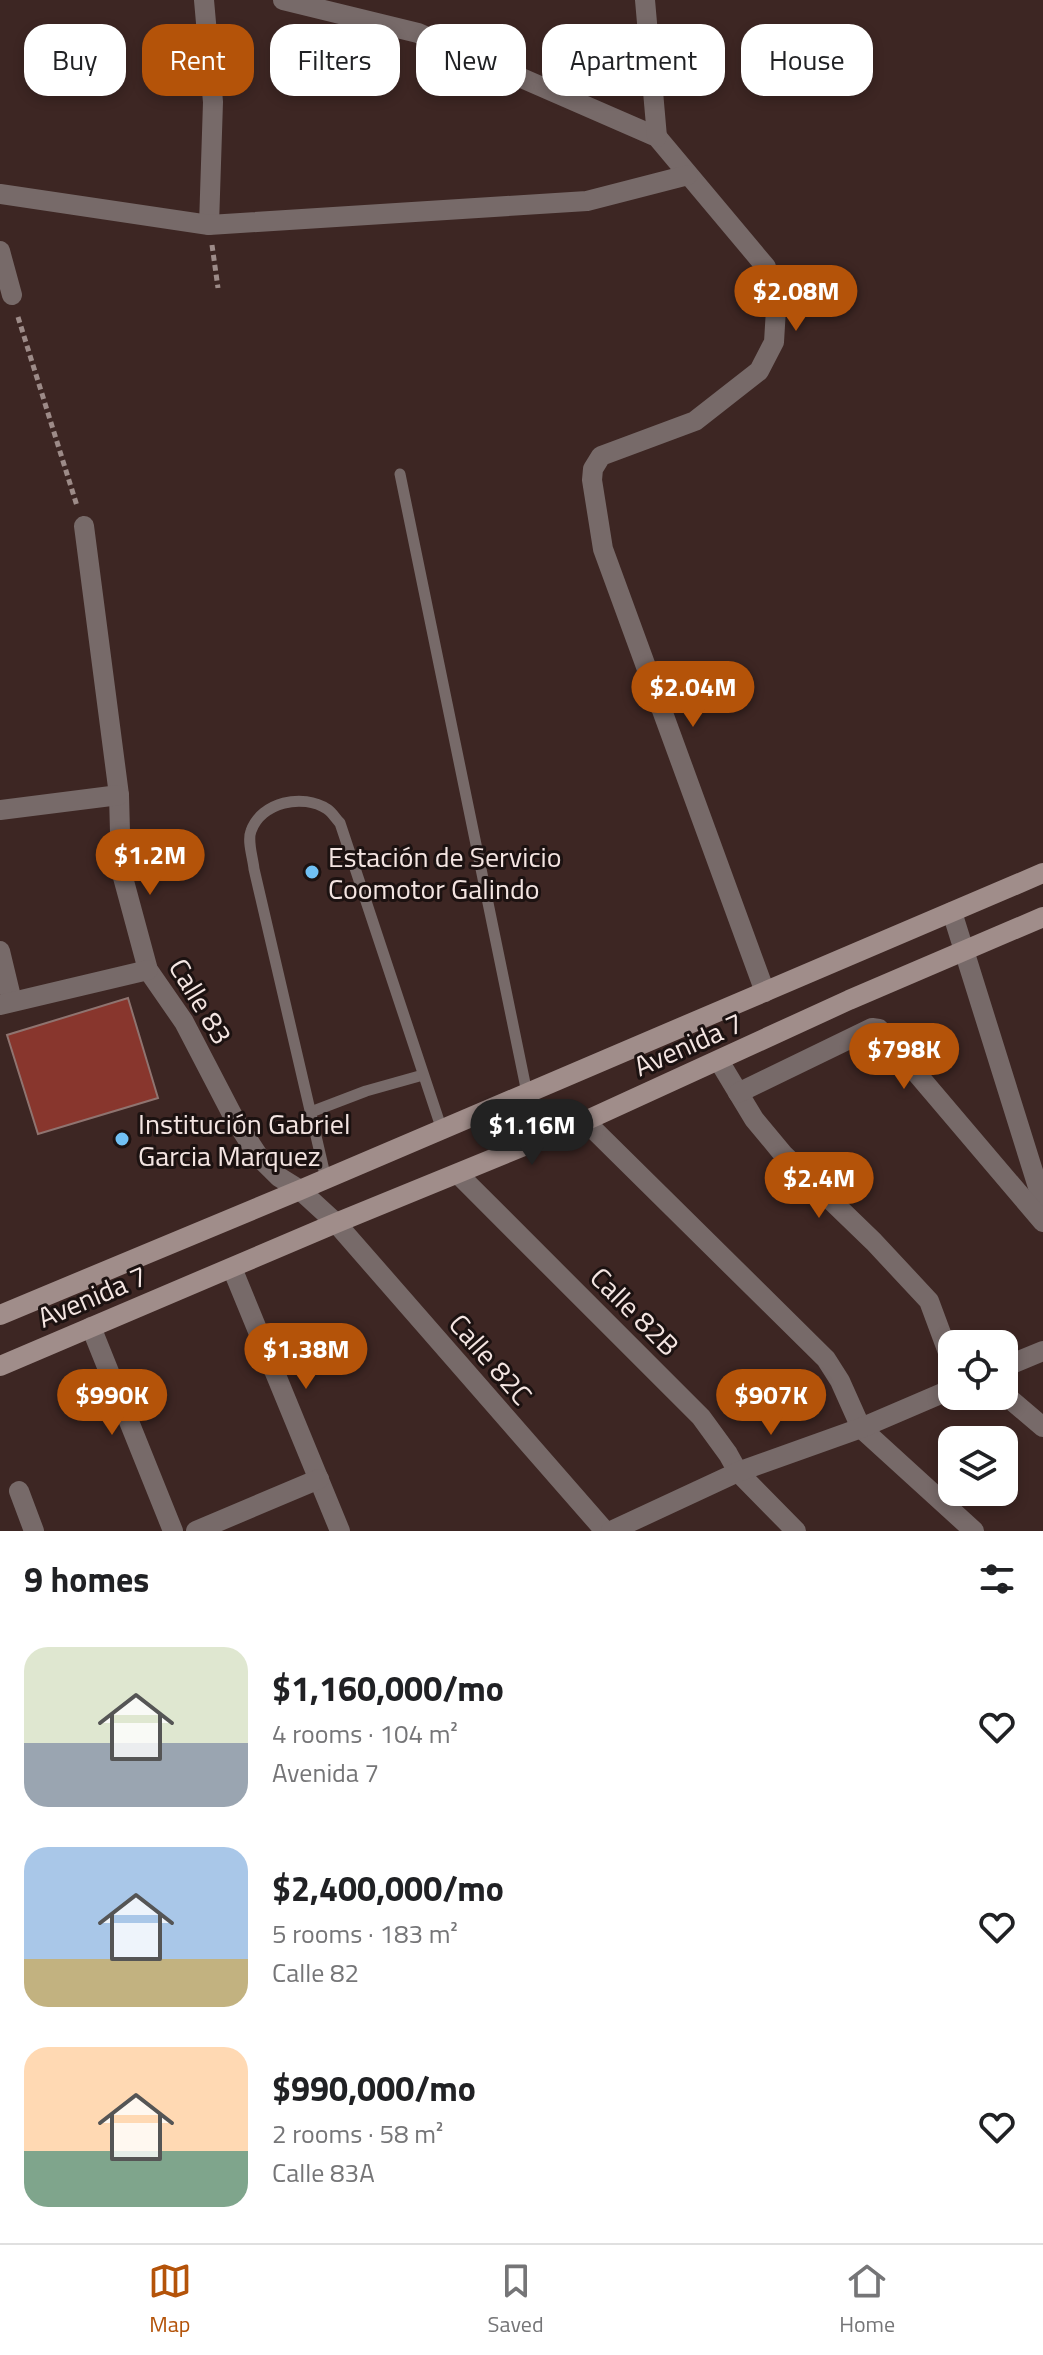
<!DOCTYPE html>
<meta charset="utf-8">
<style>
body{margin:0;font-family:"Titillium Web",sans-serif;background:#f2f2f2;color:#202124;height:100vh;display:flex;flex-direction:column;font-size:30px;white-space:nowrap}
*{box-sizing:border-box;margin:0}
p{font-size:26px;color:#757577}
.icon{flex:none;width:44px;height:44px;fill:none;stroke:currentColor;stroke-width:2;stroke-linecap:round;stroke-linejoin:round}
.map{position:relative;height:1531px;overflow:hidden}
.drawer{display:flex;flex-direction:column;background:#fff;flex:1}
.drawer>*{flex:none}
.hud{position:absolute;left:24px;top:24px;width:996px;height:72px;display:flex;gap:16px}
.tools{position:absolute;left:938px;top:1330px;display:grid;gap:16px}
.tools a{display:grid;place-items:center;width:80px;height:80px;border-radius:16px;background:#fff;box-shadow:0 4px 12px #0003;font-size:40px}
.price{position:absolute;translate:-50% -68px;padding:0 18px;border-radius:28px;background:#b45309;color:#fff;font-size:26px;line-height:52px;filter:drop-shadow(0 2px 4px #0008)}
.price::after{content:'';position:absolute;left:50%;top:48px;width:24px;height:18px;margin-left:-12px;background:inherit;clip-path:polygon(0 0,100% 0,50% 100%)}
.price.selected{background:#222;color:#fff}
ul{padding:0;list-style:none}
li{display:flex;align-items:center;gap:24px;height:200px;padding:0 24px}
li span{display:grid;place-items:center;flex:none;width:224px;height:160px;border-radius:24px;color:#555}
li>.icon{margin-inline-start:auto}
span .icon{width:96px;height:96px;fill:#fffc;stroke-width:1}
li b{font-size:34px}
h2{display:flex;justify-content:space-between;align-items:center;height:96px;padding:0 24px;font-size:34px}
.tag{padding:0 28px;border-radius:24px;background:#fff;box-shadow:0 4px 12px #0003;font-size:28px;line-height:72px}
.tag.selected{background:#b45309;color:#fff}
.dock{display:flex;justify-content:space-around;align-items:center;height:112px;border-top:2px solid #e0e0e0;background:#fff;font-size:22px;color:#757577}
.dock a{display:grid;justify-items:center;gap:4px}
.dock .selected{color:#b45309}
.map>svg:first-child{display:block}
.building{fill:#88362d;stroke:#8f7470;stroke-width:2}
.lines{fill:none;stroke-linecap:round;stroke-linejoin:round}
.path{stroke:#9d8b88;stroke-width:5;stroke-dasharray:6 4;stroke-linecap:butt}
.lane{stroke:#776a69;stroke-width:11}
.street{stroke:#776a69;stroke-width:20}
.secondary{stroke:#a08d8a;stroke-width:20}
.poi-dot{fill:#71c1f5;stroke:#1c1211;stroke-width:3}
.labels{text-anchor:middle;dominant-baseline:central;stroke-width:6;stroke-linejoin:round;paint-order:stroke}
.poi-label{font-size:28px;fill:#f4e5e2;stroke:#1c1211;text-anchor:start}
.street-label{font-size:28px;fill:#f4e5e2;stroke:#1c1211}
</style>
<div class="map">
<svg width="1043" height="1531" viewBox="0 0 1043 1531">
<rect width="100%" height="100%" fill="#3d2623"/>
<!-- building -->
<polygon class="building" points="128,998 158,1098 38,1134 7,1035"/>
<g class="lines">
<!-- path -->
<g class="path">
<polyline points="212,245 218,288"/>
<polyline points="18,317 77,506"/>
</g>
<!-- lane -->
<g class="lane">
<polyline points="400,474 527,1093"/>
<polyline points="311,1112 366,1091 423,1075"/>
<path d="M326 1179 254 869C253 858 247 841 251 831 261 802 303 793 327 809 332 812 336 819 340 823L442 1130"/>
</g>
<!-- street -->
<g class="street">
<polyline points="204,0 213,102 209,225"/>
<polyline points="283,0 418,33 657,137 766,267 776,309 774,342 759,371 695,421 601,456 593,469 592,480 603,549 765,992"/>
<polyline points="645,0 657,137"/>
<polyline points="0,194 209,225 587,201 688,175"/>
<polyline points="0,251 12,295"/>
<polyline points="84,526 119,795 121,870 148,970 184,1022 235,1120 259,1157 279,1177 300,1190 336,1223 605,1531"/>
<polyline points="0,810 119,795"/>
<polyline points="952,912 1043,1203"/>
<polyline points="0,951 12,1001"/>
<polyline points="0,1005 148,970"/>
<polyline points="719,1061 754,1119 783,1154 874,1242 929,1301 952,1363"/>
<polyline points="738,1093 872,1028 879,1029 1043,1222"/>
<polyline points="585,1121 826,1359 840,1381 861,1428 974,1531"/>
<polyline points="458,1174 701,1417 728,1454 738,1472 796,1531"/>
<polyline points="232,1268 340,1531"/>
<polyline points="91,1327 173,1531"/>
<polyline points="1004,1367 1043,1351"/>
<polyline points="1004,1394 1043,1427"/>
<polyline points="19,1491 34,1531"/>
<polyline points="196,1531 319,1479"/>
<polyline points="611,1531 738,1472 861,1428 952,1389"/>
</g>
<!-- secondary -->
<g class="secondary">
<polyline points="0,1315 300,1190 1043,873"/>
<polyline points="0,1366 336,1223 585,1121 849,1000 1043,917"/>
</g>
</g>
<!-- markers -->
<g class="poi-dot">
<circle cx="312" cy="872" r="8"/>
<circle cx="122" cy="1139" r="8"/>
</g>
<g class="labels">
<!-- poi labels -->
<g class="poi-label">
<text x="328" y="856">Estación de Servicio<tspan x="328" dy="32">Coomotor Galindo</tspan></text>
<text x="138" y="1123">Institución Gabriel<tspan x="138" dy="32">Garcia Marquez</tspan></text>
</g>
<!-- street labels -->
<g class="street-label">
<text transform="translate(201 1001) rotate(59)">Calle 83</text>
<text transform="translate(688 1044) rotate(-24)">Avenida 7</text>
<text transform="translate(92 1296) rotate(-23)">Avenida 7</text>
<text transform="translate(635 1311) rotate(45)">Calle 82B</text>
<text transform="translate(491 1359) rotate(49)">Calle 82C</text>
</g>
</g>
</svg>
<div class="tools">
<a><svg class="icon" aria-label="locate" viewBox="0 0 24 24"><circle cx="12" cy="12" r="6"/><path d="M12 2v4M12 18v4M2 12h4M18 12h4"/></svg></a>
<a><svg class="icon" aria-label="layers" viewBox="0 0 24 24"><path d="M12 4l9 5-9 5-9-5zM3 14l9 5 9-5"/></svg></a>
</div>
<b class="price" style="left:796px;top:333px">$2.08M</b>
<b class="price" style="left:693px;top:729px">$2.04M</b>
<b class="price" style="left:150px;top:897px">$1.2M</b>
<b class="price" style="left:904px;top:1091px">$798K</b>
<b class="price selected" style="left:532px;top:1167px">$1.16M</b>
<b class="price" style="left:819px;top:1220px">$2.4M</b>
<b class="price" style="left:306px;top:1391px">$1.38M</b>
<b class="price" style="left:112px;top:1437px">$990K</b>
<b class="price" style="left:771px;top:1437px">$907K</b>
<div class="hud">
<a class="tag">Buy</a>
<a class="tag selected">Rent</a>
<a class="tag">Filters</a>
<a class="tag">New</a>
<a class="tag">Apartment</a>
<a class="tag">House</a>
</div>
</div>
<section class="drawer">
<h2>9 homes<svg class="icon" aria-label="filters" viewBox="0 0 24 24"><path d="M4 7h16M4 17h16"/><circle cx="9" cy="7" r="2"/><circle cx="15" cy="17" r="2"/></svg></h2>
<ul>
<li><span style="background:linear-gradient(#dfe7d0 60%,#9aa5b1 0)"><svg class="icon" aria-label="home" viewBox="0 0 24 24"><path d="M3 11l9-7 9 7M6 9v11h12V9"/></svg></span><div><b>$1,160,000/mo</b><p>4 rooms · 104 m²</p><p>Avenida 7</p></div><svg class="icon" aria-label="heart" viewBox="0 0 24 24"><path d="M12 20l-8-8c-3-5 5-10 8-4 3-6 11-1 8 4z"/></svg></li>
<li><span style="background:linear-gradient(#a9c7e8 70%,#c2b280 0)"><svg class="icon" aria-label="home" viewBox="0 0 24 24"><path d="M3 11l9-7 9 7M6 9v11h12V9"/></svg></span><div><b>$2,400,000/mo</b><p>5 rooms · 183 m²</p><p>Calle 82</p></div><svg class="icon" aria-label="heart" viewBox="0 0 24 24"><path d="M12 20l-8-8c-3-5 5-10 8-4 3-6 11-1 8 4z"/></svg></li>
<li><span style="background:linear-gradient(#ffd9b3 65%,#7fa58c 0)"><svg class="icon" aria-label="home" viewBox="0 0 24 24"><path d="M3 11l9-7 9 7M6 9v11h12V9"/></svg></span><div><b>$990,000/mo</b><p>2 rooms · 58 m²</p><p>Calle 83A</p></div><svg class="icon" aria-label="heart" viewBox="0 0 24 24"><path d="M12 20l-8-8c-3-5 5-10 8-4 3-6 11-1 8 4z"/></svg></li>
</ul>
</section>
<nav class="dock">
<a class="selected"><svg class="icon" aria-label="map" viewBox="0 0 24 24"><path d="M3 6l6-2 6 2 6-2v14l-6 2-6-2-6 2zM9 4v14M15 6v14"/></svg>Map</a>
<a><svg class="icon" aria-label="saved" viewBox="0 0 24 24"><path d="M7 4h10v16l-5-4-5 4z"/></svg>Saved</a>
<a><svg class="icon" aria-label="home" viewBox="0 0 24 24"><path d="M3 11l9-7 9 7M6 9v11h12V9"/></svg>Home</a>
</nav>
